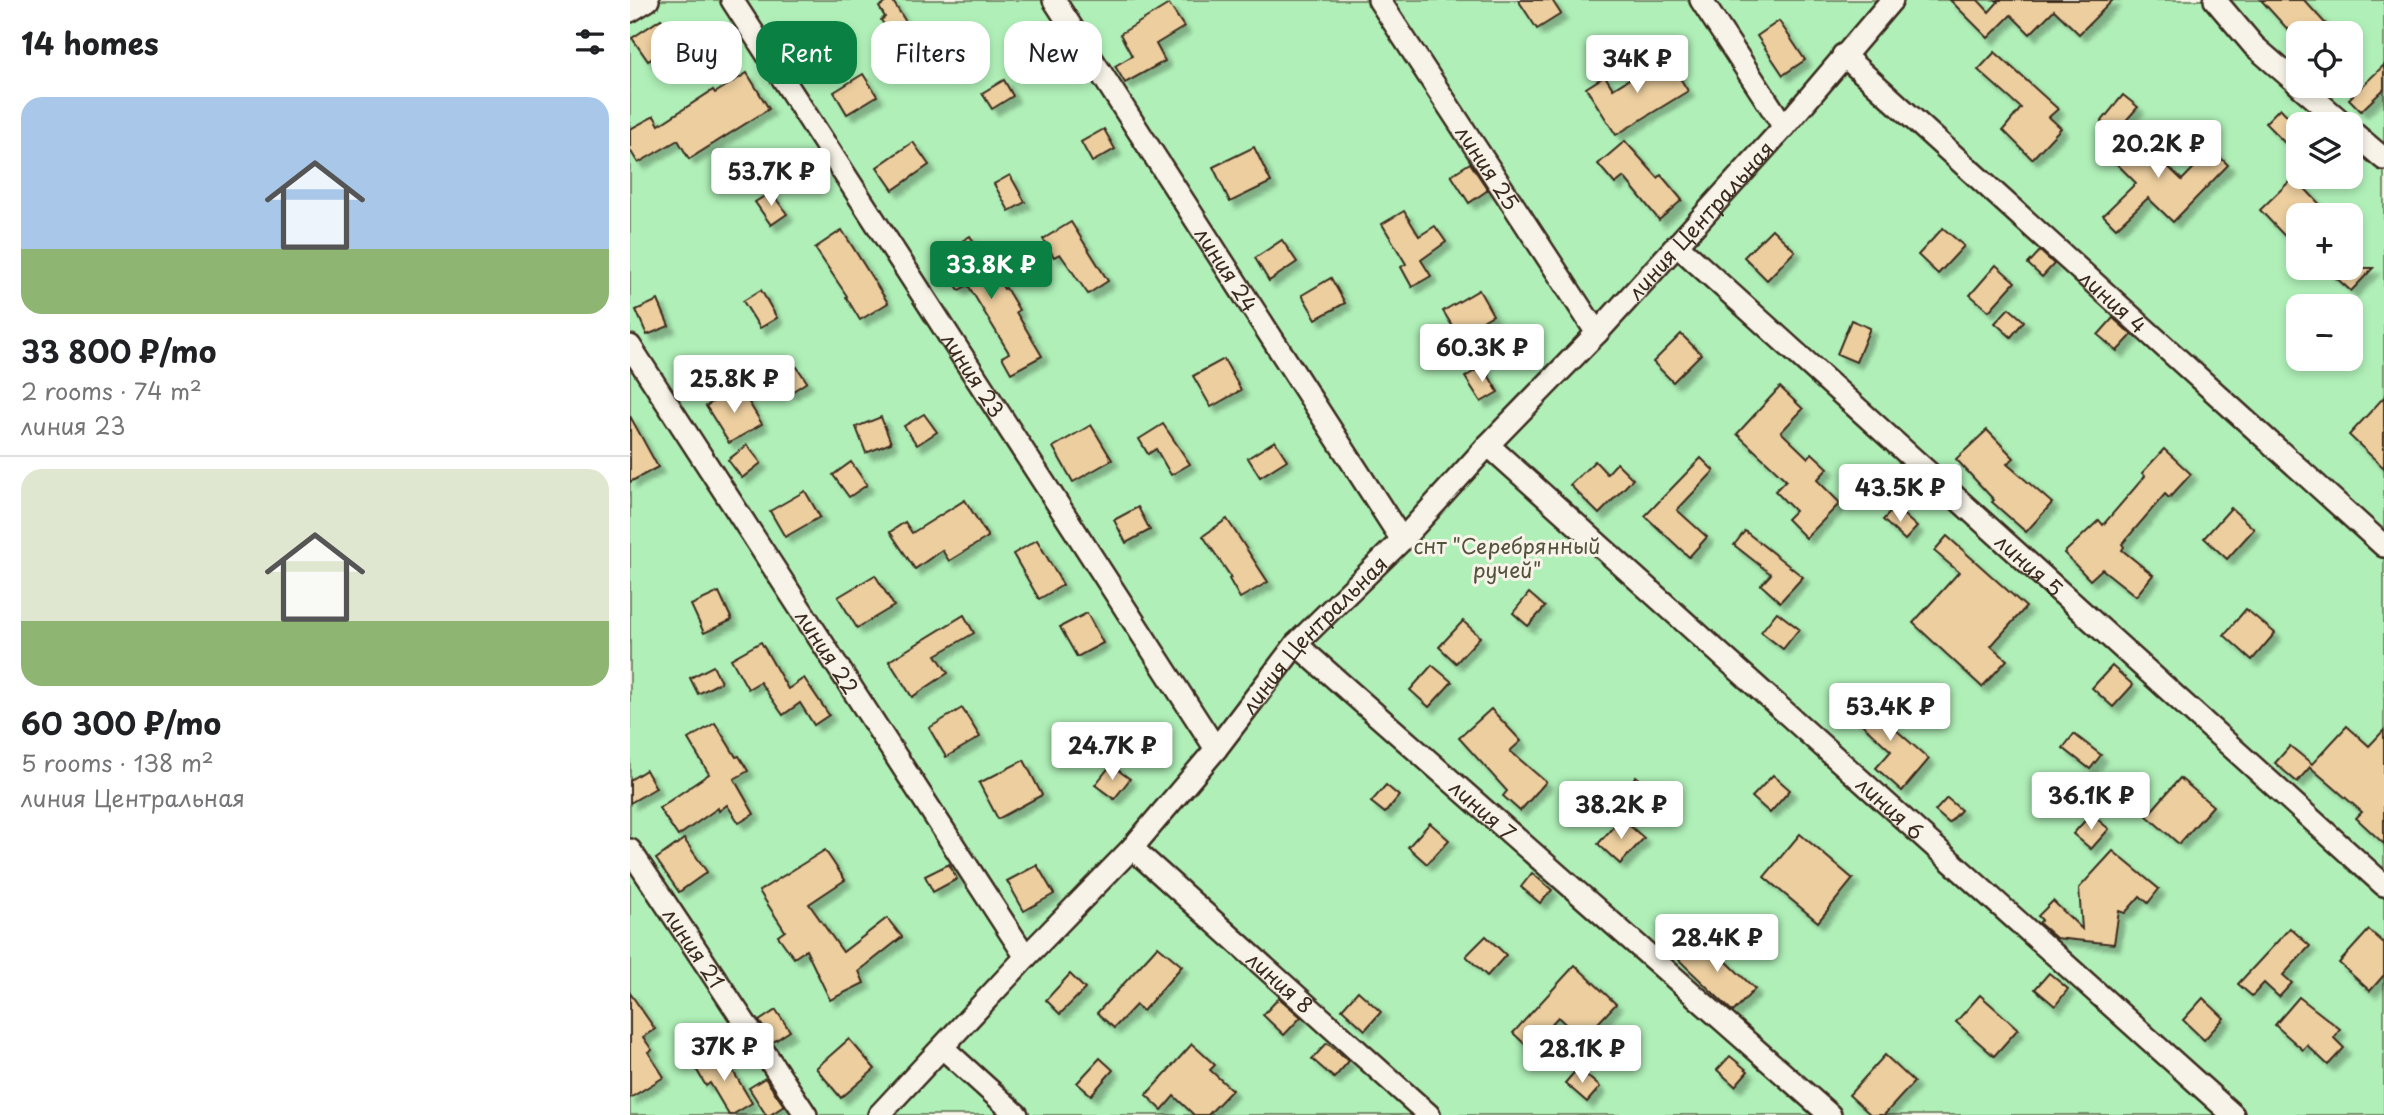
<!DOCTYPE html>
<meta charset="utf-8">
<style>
body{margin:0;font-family:"Playpen Sans",sans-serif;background:#f6f6f6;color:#202124;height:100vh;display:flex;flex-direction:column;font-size:26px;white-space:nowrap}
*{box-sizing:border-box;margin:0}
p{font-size:23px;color:#757577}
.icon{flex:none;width:38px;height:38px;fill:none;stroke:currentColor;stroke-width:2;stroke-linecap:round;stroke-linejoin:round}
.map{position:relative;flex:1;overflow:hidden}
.details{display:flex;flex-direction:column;background:#fff;width:630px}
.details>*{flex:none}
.top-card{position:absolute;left:21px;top:21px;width:665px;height:63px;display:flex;gap:14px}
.controls{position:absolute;left:1656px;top:21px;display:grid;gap:14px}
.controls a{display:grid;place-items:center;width:77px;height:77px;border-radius:14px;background:#fff;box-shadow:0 4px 10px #0003;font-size:35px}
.price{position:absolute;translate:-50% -60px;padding:0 16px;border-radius:7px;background:#fff;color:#222;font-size:23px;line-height:46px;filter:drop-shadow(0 2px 4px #0008)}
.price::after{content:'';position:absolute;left:50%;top:42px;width:21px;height:16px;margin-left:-10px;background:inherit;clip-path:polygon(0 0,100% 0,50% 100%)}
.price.current{background:#0b8043;color:#fff}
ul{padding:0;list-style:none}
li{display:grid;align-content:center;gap:14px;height:371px;padding:0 21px}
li+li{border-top:2px solid #e0e0e0}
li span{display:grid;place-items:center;height:217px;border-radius:21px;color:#555}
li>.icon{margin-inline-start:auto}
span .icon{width:126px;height:126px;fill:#fffc;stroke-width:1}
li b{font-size:30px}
h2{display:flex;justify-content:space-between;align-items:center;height:84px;padding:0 21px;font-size:30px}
.tag{padding:0 24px;border-radius:21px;background:#fff;box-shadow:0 4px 10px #0003;font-size:24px;line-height:63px}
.tag.current{background:#0b8043;color:#fff}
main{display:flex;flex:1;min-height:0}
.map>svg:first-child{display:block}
.green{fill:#b0f0b8;stroke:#768d6b;stroke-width:2;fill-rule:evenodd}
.building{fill:#ecce9f;stroke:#3b2a1e;stroke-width:2;filter:url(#shadow)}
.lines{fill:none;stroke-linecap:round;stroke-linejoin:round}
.minor-casing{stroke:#3b2a1e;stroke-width:26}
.minor{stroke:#f7f3e8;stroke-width:21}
.labels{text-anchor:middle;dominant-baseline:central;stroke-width:6;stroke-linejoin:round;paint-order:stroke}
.street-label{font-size:21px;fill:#3b2a1e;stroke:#f7f3e8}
.park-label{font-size:21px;fill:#52523d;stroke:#f7f3e8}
</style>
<main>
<section class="details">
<h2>14 homes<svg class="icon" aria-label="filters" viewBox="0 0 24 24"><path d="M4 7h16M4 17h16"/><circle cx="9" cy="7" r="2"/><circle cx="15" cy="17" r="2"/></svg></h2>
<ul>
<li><span style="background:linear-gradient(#a9c7e8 70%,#8fb573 0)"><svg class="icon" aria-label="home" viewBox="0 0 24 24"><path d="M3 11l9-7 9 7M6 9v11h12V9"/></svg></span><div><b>33 800 ₽/mo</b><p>2 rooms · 74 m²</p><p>линия 23</p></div></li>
<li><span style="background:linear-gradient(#dfe7d0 70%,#8fb573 0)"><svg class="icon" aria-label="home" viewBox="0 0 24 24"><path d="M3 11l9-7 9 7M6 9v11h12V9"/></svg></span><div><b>60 300 ₽/mo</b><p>5 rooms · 138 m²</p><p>линия Центральная</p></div></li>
</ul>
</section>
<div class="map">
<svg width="1754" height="1115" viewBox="0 0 1754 1115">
<defs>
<filter id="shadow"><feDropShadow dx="6" dy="6" stdDeviation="2" flood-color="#0004"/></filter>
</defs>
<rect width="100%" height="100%" fill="#f7f3e8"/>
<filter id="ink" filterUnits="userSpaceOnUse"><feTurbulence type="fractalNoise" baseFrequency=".0143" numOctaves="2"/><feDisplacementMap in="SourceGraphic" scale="14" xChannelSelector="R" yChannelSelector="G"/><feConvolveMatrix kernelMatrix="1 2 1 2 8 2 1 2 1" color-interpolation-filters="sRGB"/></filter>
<g filter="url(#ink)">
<!-- green -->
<path class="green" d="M0 0H1754V1115H0ZM1668 33H1720V86H1668ZM1668 124H1720V177H1668ZM1668 215H1720V268H1668ZM1668 306H1720V359H1668Z"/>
<!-- building -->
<g class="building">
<polygon points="259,0 262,0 304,66 288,75 267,39 265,41 251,20 255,17 249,7"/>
<polygon points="888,0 922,0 931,14 907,29"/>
<polygon points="1320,0 1348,0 1359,12 1368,2 1366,0 1483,0 1449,34 1424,10 1400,34 1381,15 1358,38"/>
<polygon points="1631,0 1674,0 1704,33 1661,33"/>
<polygon points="539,4 554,27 526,44 535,61 495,83 485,66 502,56 490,34"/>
<polygon points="31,19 46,42 18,61 2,38"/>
<polygon points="1149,21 1175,60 1153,75 1127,36"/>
<polygon points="1365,52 1428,109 1419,117 1431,128 1402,159 1373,130 1391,108 1348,70"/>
<polygon points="1036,56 1058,91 986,135 956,88 975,76 983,89"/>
<polygon points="1754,65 1754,89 1731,111 1719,99"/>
<polygon points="117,73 139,109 59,159 48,140 8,163 0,150 0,129 24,116 29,125 83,90 85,93"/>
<polygon points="233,74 247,96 217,114 204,92"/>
<polygon points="374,80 383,96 362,109 352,93"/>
<polygon points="1493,95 1508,107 1485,133 1471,122"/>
<polygon points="1650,108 1668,127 1668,137 1658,146 1635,123"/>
<polygon points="474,129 485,149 462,162 451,142"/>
<polygon points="1500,130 1552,180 1582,149 1598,165 1543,222 1518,198 1486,228 1473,215 1506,183 1477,154"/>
<polygon points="995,141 1028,178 1031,175 1052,200 1029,220 994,177 985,184 968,164"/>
<polygon points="283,142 299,165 263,190 247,167"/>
<polygon points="624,147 641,182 600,202 583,167"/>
<polygon points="840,163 858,190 839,203 821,175"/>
<polygon points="380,175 395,202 379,211 364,184"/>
<polygon points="1664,177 1700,215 1668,215 1668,250 1630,210"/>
<polygon points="141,192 157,214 141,225 125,202"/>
<polygon points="774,211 789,236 805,226 816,242 791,260 801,276 782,287 771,267 776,264 752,224"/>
<polygon points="441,222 478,281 458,294 430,254 424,257 413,239"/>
<polygon points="1313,228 1334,246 1308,274 1288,255"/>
<polygon points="1142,229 1165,251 1137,280 1114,257"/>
<polygon points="212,230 258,303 230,320 216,297 217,296 185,248"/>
<polygon points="340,236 374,289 376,288 389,310 386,312 412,356 381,373 372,357 379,353 338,285 329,290 308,256"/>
<polygon points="652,240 667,262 639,281 625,258"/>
<polygon points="1410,251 1424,264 1412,277 1398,264"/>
<polygon points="1366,265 1385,282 1359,311 1340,295"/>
<polygon points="1695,268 1743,268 1721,291"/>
<polygon points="701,278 715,303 686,319 672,295"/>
<polygon points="131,290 147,318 130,328 113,301"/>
<polygon points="849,290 863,315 828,335 813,311"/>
<polygon points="28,300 39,326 17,335 6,310"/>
<polygon points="1379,308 1394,321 1381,337 1365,323"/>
<polygon points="1483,318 1502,335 1487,351 1468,335"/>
<polygon points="1221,320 1240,328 1226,362 1207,354"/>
<polygon points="1051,334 1071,354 1043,382 1023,362"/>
<polygon points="594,359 611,390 581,407 563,376"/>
<polygon points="853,366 868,392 851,402 835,377"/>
<polygon points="167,367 177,382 160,393 150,379"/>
<polygon points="109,386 132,424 99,443 76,406"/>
<polygon points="1150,387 1173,409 1151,432 1178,458 1182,453 1198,468 1187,480 1210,503 1176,538 1157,519 1165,511 1145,491 1156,480 1107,434"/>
<polygon points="1754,397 1754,468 1719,435"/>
<polygon points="294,414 307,432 287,445 274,426"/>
<polygon points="0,416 28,467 0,482"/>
<polygon points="251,417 261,443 236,453 226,427"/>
<polygon points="533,424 560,464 541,475 526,449 518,454 509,439"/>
<polygon points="461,425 482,460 443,482 423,447"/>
<polygon points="1357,430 1384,458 1377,464 1422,503 1396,532 1362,502 1364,500 1326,459"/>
<polygon points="645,441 657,460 630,477 618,458"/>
<polygon points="117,445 131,463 112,478 98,460"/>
<polygon points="1534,449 1561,474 1539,498 1535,494 1492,544 1494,547 1492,550 1523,575 1506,596 1472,569 1460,580 1434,553 1469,520 1473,525 1515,476 1512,473"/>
<polygon points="1071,458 1084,471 1047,510 1077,537 1059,557 1015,516"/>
<polygon points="965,461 977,474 987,463 1003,479 969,514 940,485"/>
<polygon points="221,462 237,485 219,497 203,475"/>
<polygon points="175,491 190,517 155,537 140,511"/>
<polygon points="335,500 358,537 319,561 312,550 285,569 260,532 275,522 282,533"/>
<polygon points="508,507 520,530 496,543 484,520"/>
<polygon points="1265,507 1287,527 1275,540 1253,520"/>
<polygon points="1601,508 1624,529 1597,559 1574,538"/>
<polygon points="597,519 638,582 610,598 599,579 601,577 573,536"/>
<polygon points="1115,531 1173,577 1150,602 1131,585 1141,574 1104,545"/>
<polygon points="1317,536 1396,607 1361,646 1377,660 1352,687 1283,623 1329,572 1304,551"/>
<polygon points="407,540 433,585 409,599 383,554"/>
<polygon points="245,575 264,606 227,628 208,597"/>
<polygon points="89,592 102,620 74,633 61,605"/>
<polygon points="899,593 915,607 898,626 883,613"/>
<polygon points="1616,609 1645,633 1622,660 1594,635"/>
<polygon points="1147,612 1169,629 1153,649 1131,632"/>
<polygon points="457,613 473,643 447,657 430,627"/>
<polygon points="334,615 344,633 306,655 318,673 282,697 259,661"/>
<polygon points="833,621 850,637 826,663 809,647"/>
<polygon points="131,642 158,689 174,678 199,715 184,725 170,703 153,715 130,682 118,689 101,659"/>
<polygon points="802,665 822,682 799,707 780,690"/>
<polygon points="83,666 91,682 68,694 60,678"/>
<polygon points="1482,666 1503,685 1483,707 1462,688"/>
<polygon points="1238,691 1255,706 1248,714 1299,759 1272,791 1246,768 1261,751 1219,712"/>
<polygon points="332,708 350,737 316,757 299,728"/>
<polygon points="861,709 891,741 880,751 916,782 890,811 873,796 877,791 829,738"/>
<polygon points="85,723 106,757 109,756 118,771 104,779 124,814 109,823 97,805 89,811 88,808 48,836 29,808 79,774 58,739"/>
<polygon points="1717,726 1739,746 1754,730 1754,844 1726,818 1732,812 1680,767 1667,782 1645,763 1660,746 1682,764"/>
<polygon points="1444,734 1471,755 1460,769 1433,748"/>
<polygon points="394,760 412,795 368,819 349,783"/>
<polygon points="481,765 500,779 484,799 465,785"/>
<polygon points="16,770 26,788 0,803 0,780"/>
<polygon points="1143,775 1160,790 1140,813 1122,797"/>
<polygon points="1006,776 1024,791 1006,811 989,796"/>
<polygon points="1550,778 1583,806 1549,844 1517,816"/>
<polygon points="756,785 769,796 755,813 741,802"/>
<polygon points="1317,798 1331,810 1319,823 1305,811"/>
<polygon points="1461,814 1479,829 1461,849 1443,834"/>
<polygon points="991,818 1014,838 990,864 968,844"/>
<polygon points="800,823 819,840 797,864 778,847"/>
<polygon points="1170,834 1223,879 1188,922 1134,877"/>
<polygon points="54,839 77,872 49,892 26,859"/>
<polygon points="195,850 215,880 179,904 213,952 257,918 272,937 229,971 234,983 200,1000 176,950 164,958 148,936 155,931 129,891"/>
<polygon points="1483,851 1529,889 1518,903 1510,896 1495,913 1489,911 1484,944 1426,938 1409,923 1412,920 1408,916 1423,901 1452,929 1449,888"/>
<polygon points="319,864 327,879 303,892 295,876"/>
<polygon points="407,865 424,894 394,911 377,881"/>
<polygon points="902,873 922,890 910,903 891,887"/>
<polygon points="1660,928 1680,946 1653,975 1662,983 1649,997 1634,983 1622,996 1608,984"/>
<polygon points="1739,930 1754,943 1754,975 1740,991 1709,963"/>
<polygon points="856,936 876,955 857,976 836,956"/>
<polygon points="1071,937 1125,989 1103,1012 1049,960"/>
<polygon points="528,946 552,966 513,1011 506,1005 484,1028 467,1013"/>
<polygon points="945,965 986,1004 952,1040 928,1017 899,1048 883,1033"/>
<polygon points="1419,973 1438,989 1425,1006 1405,989"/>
<polygon points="440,974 455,989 430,1014 416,1000"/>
<polygon points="728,991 751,1012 735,1030 712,1009"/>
<polygon points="0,993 25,1029 13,1037 22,1050 18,1052 34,1077 0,1098"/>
<polygon points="1350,995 1388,1029 1364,1056 1326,1022"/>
<polygon points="1669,997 1710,1029 1704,1038 1714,1048 1698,1065 1677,1045 1673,1050 1645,1025"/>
<polygon points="649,998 671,1017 654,1035 633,1015"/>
<polygon points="1573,998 1594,1018 1574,1040 1553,1020"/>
<polygon points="146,1010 160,1031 143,1042 129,1021"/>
<polygon points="219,1039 245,1069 211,1098 186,1068"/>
<polygon points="697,1043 719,1061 704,1078 682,1059"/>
<polygon points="562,1044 585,1065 580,1070 602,1090 578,1115 564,1115 544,1096 532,1110 516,1095"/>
<polygon points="91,1051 122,1103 102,1115 99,1115 80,1083 76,1086 65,1067"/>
<polygon points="1255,1055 1284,1082 1254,1115 1241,1115 1219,1095"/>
<polygon points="1100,1056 1118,1071 1105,1086 1087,1070"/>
<polygon points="470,1058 483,1070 461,1095 447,1083"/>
<polygon points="948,1068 970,1087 957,1102 935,1083"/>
<polygon points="135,1078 154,1106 140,1115 136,1115 119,1088"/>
</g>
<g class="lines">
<!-- minor casing -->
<g class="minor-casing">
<g id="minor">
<path id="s1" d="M102 0 586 749"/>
<path id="s2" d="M424 0 772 540"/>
<path id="s3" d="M749 0 967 333"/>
<polyline points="1071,0 1154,127"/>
<polyline points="1585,0 1624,46 1668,84"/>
<polyline points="0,11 18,0"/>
<path id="s4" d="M1213 55 1754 546"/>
<polyline points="1670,86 1714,124"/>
<polyline points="1720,130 1754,159"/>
<path id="s5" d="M1047 245 1754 885"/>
<path id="s6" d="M0 346 396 957"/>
<path id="s7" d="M858 445 1603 1115"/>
<path id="s8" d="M666 644 1200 1115"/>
<path id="s9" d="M502 848 799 1115"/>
<path id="s10" d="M0 850 176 1115"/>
<polyline points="313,1048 387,1115"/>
<path id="s11" d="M249 1115 396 957 502 848 586 749 666 644 772 540 858 445 967 333 1154 127 1262 0"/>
</g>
</g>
<!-- minor -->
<use href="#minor" class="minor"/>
</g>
</g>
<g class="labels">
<!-- street labels -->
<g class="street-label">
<text stroke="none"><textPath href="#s3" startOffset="200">линия 25</textPath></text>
<text stroke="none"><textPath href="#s11" startOffset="1216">линия Центральная</textPath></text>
<text stroke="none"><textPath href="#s2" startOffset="320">линия 24</textPath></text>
<text stroke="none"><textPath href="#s4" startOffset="366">линия 4</textPath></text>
<text stroke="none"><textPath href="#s1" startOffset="446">линия 23</textPath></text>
<text stroke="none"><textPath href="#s5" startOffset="476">линия 5</textPath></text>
<text stroke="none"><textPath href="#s11" startOffset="649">линия Центральная</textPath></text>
<text stroke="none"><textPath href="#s6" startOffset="364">линия 22</textPath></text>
<text stroke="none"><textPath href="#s7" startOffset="542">линия 6</textPath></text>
<text stroke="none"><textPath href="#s8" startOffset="250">линия 7</textPath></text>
<text stroke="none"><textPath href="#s10" startOffset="117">линия 21</textPath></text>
<text stroke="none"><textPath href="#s9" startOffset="200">линия 8</textPath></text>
</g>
<!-- park labels -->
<g class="park-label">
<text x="877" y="545">снт "Серебрянный<tspan x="877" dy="24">ручей"</tspan></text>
</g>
</g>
</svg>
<div class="controls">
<a><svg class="icon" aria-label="locate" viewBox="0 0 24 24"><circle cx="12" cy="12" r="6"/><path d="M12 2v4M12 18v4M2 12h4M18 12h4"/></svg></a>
<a><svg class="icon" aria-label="layers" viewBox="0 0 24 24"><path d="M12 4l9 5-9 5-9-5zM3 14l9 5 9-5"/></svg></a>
<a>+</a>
<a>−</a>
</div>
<b class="price" style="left:1007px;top:95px">34K ₽</b>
<b class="price" style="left:1528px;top:180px">20.2K ₽</b>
<b class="price" style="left:141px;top:208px">53.7K ₽</b>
<b class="price current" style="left:361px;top:301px">33.8K ₽</b>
<b class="price" style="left:852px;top:384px">60.3K ₽</b>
<b class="price" style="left:104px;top:415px">25.8K ₽</b>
<b class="price" style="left:1270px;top:524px">43.5K ₽</b>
<b class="price" style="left:1260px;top:743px">53.4K ₽</b>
<b class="price" style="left:482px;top:782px">24.7K ₽</b>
<b class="price" style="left:1461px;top:832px">36.1K ₽</b>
<b class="price" style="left:991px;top:841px">38.2K ₽</b>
<b class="price" style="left:1087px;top:974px">28.4K ₽</b>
<b class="price" style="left:94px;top:1083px">37K ₽</b>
<b class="price" style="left:952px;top:1085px">28.1K ₽</b>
<div class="top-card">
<a class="tag">Buy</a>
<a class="tag current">Rent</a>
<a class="tag">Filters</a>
<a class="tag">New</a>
</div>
</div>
</main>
